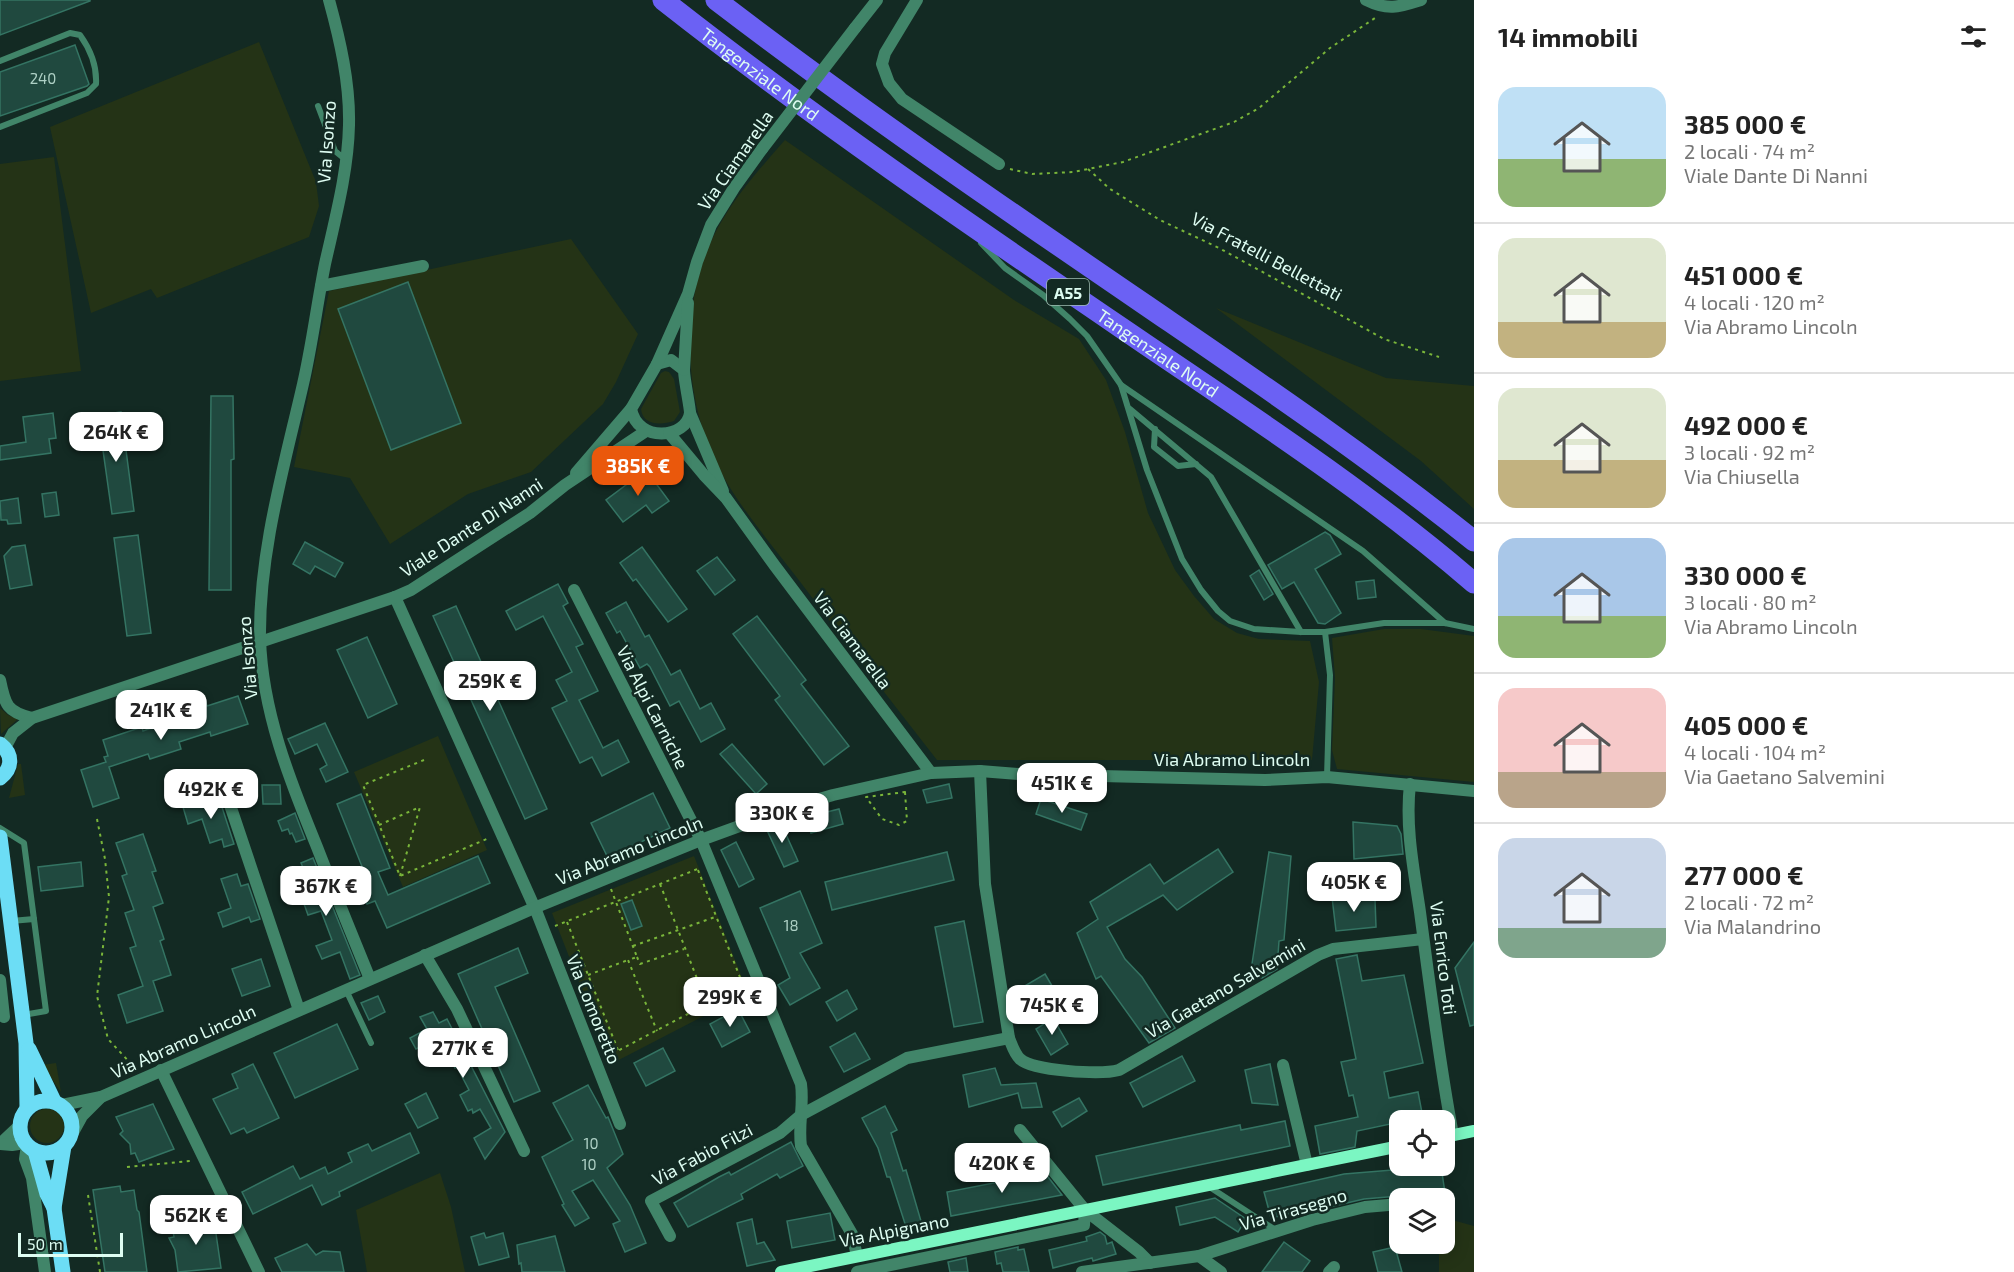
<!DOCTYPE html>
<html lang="it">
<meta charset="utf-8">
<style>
body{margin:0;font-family:"Exo 2",sans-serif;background:#f6f6f6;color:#222;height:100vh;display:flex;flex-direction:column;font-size:22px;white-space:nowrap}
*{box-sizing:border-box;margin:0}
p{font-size:20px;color:#767676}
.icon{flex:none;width:33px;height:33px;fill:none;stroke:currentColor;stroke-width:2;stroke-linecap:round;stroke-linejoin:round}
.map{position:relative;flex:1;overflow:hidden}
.panel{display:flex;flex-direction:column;background:#fff;width:540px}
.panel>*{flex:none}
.tools{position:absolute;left:1389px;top:1110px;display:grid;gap:12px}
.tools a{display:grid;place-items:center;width:66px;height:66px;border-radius:12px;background:#fff;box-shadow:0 3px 15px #0003;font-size:30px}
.scale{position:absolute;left:18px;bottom:15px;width:105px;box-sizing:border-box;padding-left:6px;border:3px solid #defdf2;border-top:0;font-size:16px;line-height:21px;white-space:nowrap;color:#defdf2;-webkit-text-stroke:4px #132a23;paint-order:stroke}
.price{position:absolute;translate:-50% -51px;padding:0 14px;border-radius:12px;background:#fff;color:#222;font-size:20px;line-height:39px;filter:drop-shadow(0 2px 3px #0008)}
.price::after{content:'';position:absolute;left:50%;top:36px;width:18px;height:14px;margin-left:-9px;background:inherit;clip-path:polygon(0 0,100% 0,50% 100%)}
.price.on{background:#ea580c;color:#fff}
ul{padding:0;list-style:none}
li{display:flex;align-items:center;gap:18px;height:150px;padding:0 24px}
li+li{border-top:2px solid #e0e0e0}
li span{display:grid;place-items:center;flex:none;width:168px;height:120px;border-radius:18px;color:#555}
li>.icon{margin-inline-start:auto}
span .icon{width:72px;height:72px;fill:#fffc;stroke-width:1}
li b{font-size:26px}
h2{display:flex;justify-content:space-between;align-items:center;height:72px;padding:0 24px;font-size:26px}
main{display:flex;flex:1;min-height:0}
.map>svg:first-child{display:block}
.green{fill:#243316}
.building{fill:#20493f;stroke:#347463;stroke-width:1.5}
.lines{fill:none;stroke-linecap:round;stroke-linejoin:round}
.path{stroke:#79b53a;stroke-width:2;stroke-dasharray:3 4.5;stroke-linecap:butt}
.lane{stroke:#418569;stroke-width:6}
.street{stroke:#418569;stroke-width:12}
.secondary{stroke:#7bf6c2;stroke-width:12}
.primary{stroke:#6cddf5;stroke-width:15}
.highway{stroke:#6b61f4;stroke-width:21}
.street-bridge{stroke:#418569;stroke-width:12}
.labels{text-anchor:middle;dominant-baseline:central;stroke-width:5;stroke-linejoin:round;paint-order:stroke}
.number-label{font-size:15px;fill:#aed0c5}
.shield{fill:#132a23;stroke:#a1beb4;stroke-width:1.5}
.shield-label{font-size:16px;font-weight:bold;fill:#defdf2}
.street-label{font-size:18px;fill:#defdf2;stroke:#132a23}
</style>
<main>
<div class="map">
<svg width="1474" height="1272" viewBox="0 0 1474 1272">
<rect width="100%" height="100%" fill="#132a23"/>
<!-- green -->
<g class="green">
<polygon points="259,42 316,182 319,206 309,237 157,298 151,289 91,313 50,127"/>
<path d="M785 140 1014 300 1079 339 1106 380 1125 432 1148 513 1175 570 1194 596 1214 619 1237 633 1259 639 1310 641 1319 682 1312 760H937C890 700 844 640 798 579 773 546 744 513 723 476 681 402 677 293 723 219 740 191 763 165 785 140Z"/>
<polygon points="54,157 81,371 0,381 0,164"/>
<polygon points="571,239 638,334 616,382 603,404 531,472 468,494 390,544 350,478 294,467 329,291"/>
<polygon points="1216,308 1386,378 1474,386 1474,509 1421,461"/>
<path d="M665 371 669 372 674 379 680 412 674 421C661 425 643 426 641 409L661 373Z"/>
<polygon points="1384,629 1421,629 1474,636 1474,782 1337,769 1332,750 1335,678 1332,638"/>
<polygon points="0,708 8,715 18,719 1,734"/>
<polygon points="438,736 487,850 403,887 354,772"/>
<polygon points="18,764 21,764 25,795 9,798"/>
<polygon points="694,856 748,993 611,1064 552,913"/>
<polygon points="56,1063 61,1092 42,1065"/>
<circle cx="47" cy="1126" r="17"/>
<polygon points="440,1173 451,1207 465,1272 367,1272 356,1210"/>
<polygon points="1445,1218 1474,1226 1474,1272 1439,1272 1439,1244 1444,1244"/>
</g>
<!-- building -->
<g class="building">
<polygon points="0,0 90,0 90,1 0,35"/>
<polygon points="75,45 89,84 87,86 0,116 0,72"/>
<polygon points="408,282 461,423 391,450 338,309"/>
<polygon points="211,396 233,396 234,459 231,460 231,590 209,590"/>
<polygon points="121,412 134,511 112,514 98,415"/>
<polygon points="53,413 56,438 49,439 51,453 0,460 0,446 26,442 23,417"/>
<polygon points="646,470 669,501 652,513 646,505 623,522 606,500"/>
<polygon points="56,492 59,515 45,517 42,494"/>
<polygon points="18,498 21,523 8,524 7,520 1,520 0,501"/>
<polygon points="1325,532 1330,535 1341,554 1315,569 1341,613 1325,624 1318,623 1294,582 1282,589 1268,565"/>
<polygon points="138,535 151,633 127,636 114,538"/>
<polygon points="305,542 343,563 335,577 315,566 310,574 293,564"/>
<polygon points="25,545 32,585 10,589 4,556 12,547"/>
<polygon points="642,547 687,609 668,622 636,579 633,581 620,563"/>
<polygon points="717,557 735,580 715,595 697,571"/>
<polygon points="1259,570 1273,594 1264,600 1250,576"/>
<polygon points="1374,580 1376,597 1358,599 1356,582"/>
<polygon points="558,584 568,603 563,606 583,644 576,647 598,691 579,700 603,748 618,740 629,762 602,776 592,757 580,763 552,708 567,701 556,680 572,672 543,616 516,630 506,611"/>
<polygon points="626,602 645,637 649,635 671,675 680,670 700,709 711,703 725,729 701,742 679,701 670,706 650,667 647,664 640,668 620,631 617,633 606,613"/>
<polygon points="456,606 547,809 525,819 433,616"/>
<polygon points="757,616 806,680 801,684 849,746 824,765 775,700 780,696 733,634"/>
<polygon points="367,637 397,704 368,718 337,650"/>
<polygon points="238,696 248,724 211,736 210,732 179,742 181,749 150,759 148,754 109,767 119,798 93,807 81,770 106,762 104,757 108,756 103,740 142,727 143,731 168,722 166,713 205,700 207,706"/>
<polygon points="325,723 348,772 326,782 320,769 327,765 317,744 295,754 288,739"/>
<polygon points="732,744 767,784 756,794 720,754"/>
<polygon points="949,784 952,798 927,803 923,790"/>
<polygon points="262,785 280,785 281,804 263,804"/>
<polygon points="653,793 670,828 608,858 591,823"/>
<polygon points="361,794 390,868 378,872 388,895 478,856 490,883 387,928 375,901 367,904 356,877 365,874 337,804"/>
<polygon points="212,797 214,800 219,798 234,844 224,847 222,839 210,843 202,819 188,824 183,807"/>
<polygon points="1041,799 1087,814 1081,830 1036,814"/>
<polygon points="839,809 843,824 811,833 807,817"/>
<polygon points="295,813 305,839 296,842 292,833 290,834 288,829 282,831 278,821"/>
<polygon points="780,821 798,861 784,867 766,828"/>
<polygon points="1353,822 1397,826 1401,834 1403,854 1354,859"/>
<polygon points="143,834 156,871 152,872 163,903 153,907 164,939 160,941 171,975 153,981 163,1011 127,1023 118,995 143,986 130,948 136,946 125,913 134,910 122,876 127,874 116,843"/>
<polygon points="736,842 754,879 739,887 721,850"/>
<polygon points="1218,849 1233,872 1177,910 1163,895 1107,927 1125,959 1142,977 1175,1028 1149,1043 1101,976 1096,979 1077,933 1098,919 1090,902 1150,864 1164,884"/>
<polygon points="947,852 954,880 832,910 825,882"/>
<polygon points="1269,852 1291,856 1284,940 1279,941 1277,969 1262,978 1250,977"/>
<polygon points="313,858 360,975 350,979 340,952 322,959 316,946 332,940 321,911 308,915 303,901 308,899 300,877 306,875 301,863"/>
<polygon points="81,862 83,886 41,891 38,867"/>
<polygon points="237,874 241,886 248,884 260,919 251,922 249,917 223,927 218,913 231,908 221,879"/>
<polygon points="800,891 822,943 800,953 820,988 790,1005 778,985 790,978 760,908"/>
<polygon points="1332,897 1375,899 1376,927 1336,931"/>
<polygon points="632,900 642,926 631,930 621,904"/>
<polygon points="964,921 983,1022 954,1027 935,927"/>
<polygon points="1474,942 1474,1025 1470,1026 1455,968"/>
<polygon points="518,948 528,973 495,987 540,1091 514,1102 458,974"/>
<polygon points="1357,955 1362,981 1404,975 1423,1063 1384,1072 1389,1098 1418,1092 1423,1118 1400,1120 1400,1122 1357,1131 1355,1147 1320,1154 1315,1126 1358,1117 1353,1095 1349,1096 1341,1062 1356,1059 1336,959"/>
<polygon points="261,959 270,986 242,996 232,969"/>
<polygon points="1045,974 1058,996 1037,1009 1023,987"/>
<polygon points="847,990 857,1009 837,1021 826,1002"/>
<polygon points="378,996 385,1012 369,1020 361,1003"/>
<polygon points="738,1009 750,1032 722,1047 710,1024"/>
<polygon points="433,1012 439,1023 447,1019 505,1132 485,1159 474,1138 491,1128 480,1109 473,1113 472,1109 468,1111 460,1095 469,1090 457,1067 455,1068 439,1037 416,1049 410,1038 427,1029 420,1017"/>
<polygon points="1053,1018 1068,1044 1051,1055 1036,1029"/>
<polygon points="337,1024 358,1069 295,1098 274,1053"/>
<polygon points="855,1033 870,1059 844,1072 830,1047"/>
<polygon points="663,1048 675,1071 646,1086 634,1063"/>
<polygon points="1182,1056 1195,1081 1143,1107 1130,1083"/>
<polygon points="253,1064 279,1118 247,1133 244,1128 231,1134 213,1099 238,1088 232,1074"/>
<polygon points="1270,1064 1278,1105 1252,1103 1245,1070"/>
<polygon points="995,1068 1001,1085 1036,1083 1042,1107 1022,1108 1018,1093 969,1107 963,1075"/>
<polygon points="588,1085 606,1118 608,1117 623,1154 607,1168 630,1205 646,1243 625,1252 613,1224 620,1221 593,1180 572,1191 589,1218 575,1226 562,1205 564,1204 542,1157 573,1140 553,1103"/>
<polygon points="426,1093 438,1118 418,1128 405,1104"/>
<polygon points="1079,1098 1087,1111 1062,1127 1053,1112"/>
<polygon points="153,1104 174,1149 139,1162 135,1153 131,1154 130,1144 120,1134 123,1131 116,1117"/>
<polygon points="885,1106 897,1130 891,1133 903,1171 906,1170 923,1228 908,1233 890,1177 887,1177 878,1148 862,1118"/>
<polygon points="1285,1121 1290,1146 1103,1185 1096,1156 1240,1125 1241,1130"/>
<polygon points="410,1133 419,1153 339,1192 340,1196 322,1205 312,1185 253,1214 242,1192 293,1166 300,1179 325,1167 328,1174 352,1162 348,1153 368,1144 372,1151"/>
<polygon points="791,1142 803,1166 780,1178 777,1174 741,1194 743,1199 688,1227 674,1203 719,1177 729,1172 731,1175"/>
<polygon points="1441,1166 1445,1193 1420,1198 1406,1198 1399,1196 1364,1199 1312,1211 1312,1208 1271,1218 1264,1192 1344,1174"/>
<polygon points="1045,1173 1062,1195 951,1216 947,1192"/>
<polygon points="120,1186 121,1192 134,1190 137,1210 139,1212 147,1272 105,1272 93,1190"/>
<polygon points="1215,1198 1246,1219 1238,1232 1215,1217 1180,1225 1176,1207"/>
<polygon points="830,1213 835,1240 792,1248 787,1221"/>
<polygon points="752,1219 757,1244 764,1242 775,1260 747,1266 737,1223"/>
<polygon points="214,1220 221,1268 178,1272 175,1250 169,1238 174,1237 172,1225"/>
<polygon points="1100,1232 1105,1236 1107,1244 1112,1242 1116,1254 1093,1261 1092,1258 1053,1268 1049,1250 1087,1241 1086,1237"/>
<polygon points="484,1233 486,1238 503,1233 509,1257 479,1265 471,1237"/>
<polygon points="555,1236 565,1272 522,1272 521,1263 519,1264 517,1245"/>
<polygon points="1284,1242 1310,1261 1302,1272 1262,1272"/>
<polygon points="307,1244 316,1255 323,1251 340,1252 344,1272 282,1272 275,1258"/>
<polygon points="1018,1247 1018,1250 1024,1249 1029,1272 1003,1272 1001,1263 997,1264 995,1252"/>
<polygon points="1395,1247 1402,1272 1378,1272 1373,1252"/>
<polygon points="966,1258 968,1272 950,1272 948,1262"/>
</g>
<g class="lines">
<!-- path -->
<g class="path">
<polyline points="1010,169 1032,174 1073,172 1123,162 1234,122 1259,108 1330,48 1375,18"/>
<polyline points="1088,169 1110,189 1160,220 1219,248 1384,339 1439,357"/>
<polyline points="424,760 363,785 400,876 489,838"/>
<polygon points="905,792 907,821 899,825 882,819 866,797"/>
<polyline points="97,819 105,859 109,897 97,996 108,1039 134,1067"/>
<polyline points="379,825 420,807"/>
<polyline points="698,870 743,985"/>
<polyline points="400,876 420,807"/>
<polyline points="660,884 707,1004"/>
<polyline points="611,889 637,957 628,960 657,1031"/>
<polyline points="567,922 618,1050"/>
<polyline points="555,926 700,868"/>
<polyline points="633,946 715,917"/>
<polyline points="637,957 640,964 684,949"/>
<polyline points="588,975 628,960"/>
<polyline points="606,1057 745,984"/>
<polyline points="127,1167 190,1161"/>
<polyline points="88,1195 100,1272"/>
</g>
<!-- lane -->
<g class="lane">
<path d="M0 61 70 33 80 35C90 49 97 67 96 84L87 93 0 127"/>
<polyline points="318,106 335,151 346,160"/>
<polyline points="981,243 1005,268 1043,295 1070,319 1087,336 1121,385 1147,470 1182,559 1201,590 1218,611 1230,621 1254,629 1301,632 1325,632 1384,623 1445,623 1474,629"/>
<polyline points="1121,385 1363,551 1445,623"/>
<polyline points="1130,409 1211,477 1301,632"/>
<polyline points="1155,429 1154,447 1178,466 1196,464"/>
<polyline points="1325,632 1330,675 1327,777"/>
<polyline points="0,828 24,843 46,1011 23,1015"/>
<polyline points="11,921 34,919"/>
<polyline points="346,990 371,1043"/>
<polyline points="1208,1186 1277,1231"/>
</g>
<!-- street -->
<g class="street">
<path d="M329 0C340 40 350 83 349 125 348 172 335 219 325 264 317 304 312 345 303 384 284 467 259 552 260 638 262 711 290 781 317 847 334 891 352 935 370 979"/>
<polyline points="917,0 885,53 882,64 889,83 902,99 999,164"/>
<path d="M1366 0C1388 11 1399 7 1421 0"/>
<polyline points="855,28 877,0"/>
<polyline points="321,286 423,266"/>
<path d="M671 360 684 370C684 379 690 407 690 413 687 438 638 444 631 409L657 364Z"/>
<polyline points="657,364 688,294 697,262 711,225 734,188 762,149"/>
<polyline points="684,370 688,303"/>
<polyline points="690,413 723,491"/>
<polyline points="669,433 704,475 726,498 775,566 931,773"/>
<polyline points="576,473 631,409"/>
<path d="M574 590 701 840 801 1084C804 1105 798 1125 801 1146L852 1234 857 1256"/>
<polyline points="395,597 537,913 620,1124"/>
<path d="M0 680C5 705 7 712 32 718"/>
<polyline points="5,748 13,733 32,718 395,597 411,590 530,513 565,485 646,431"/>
<path d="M980 771 985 884 1009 1038C1012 1045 1014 1053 1020 1059 1033 1071 1101 1075 1119 1070L1318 955 1333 949 1423 939"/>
<path d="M1410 784C1405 827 1414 871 1420 912 1430 987 1439 1061 1453 1135"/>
<polyline points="226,793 299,1010"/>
<polyline points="425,955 457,1009 524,1151"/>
<polyline points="0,980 4,1017"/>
<polyline points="1283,1065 1307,1165"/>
<polyline points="161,1070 259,1272"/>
<polyline points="62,1105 101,1097 534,908 701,840 792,807 833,795 931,773 980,771 1019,774 1265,780 1327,777 1474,791"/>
<polyline points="1020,1130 1085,1210 1139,1252 1150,1263"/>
<polyline points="71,1136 82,1116 101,1097"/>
<polyline points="0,1144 19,1126"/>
<polyline points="0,1144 12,1145 25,1143"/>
<polyline points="27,1145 25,1159 32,1178 45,1272"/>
<polyline points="670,1236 651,1201 780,1133 801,1115 907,1058 1009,1038"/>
<polyline points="1199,1256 1221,1272"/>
<polyline points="857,1272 1084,1225 1085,1210"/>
<polyline points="1082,1272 1199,1256 1312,1220 1365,1207 1400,1204"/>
<polyline points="1329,1272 1334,1267"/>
</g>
<!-- secondary -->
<g class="secondary">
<polyline points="1444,1137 1474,1131"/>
<polyline points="781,1272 1400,1146"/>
</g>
<!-- primary -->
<g class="primary">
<path d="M0 744C13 754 13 768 0 778"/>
<polyline points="0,837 26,1043 27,1108"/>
<polyline points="29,1049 54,1101"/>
<circle cx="46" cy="1127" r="26"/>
<polyline points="35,1151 47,1194 54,1208 63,1272"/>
<polyline points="54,1208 64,1146"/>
</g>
<!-- highway -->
<g class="highway">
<path id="s1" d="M663 0C818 122 982 233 1145 344 1257 420 1372 495 1474 583"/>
<path d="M716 0C856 107 1002 207 1147 306 1258 382 1369 457 1474 541"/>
</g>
<!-- street-bridge -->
<polyline class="street-bridge" points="762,149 855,28"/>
</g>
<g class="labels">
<!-- number labels -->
<g class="number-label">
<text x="43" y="78">240</text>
<text x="791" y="925">18</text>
<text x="591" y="1143">10</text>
<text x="589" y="1164">10</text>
</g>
<!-- shield labels -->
<rect class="shield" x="1047" y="279" width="42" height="26" rx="4.5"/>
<g class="shield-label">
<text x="1068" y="292">A55</text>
</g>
<!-- street labels -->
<g class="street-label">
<text stroke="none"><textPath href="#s1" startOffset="122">Tangenziale Nord</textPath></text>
<text transform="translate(326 142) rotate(-86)">Via Isonzo</text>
<text transform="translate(735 160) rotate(-55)">Via Ciamarella</text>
<text transform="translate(1267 256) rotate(28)">Via Fratelli Bellettati</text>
<text stroke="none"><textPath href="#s1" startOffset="608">Tangenziale Nord</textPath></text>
<text transform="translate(471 527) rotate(-33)">Viale Dante Di Nanni</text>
<text transform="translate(853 640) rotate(53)">Via Ciamarella</text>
<text transform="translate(247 658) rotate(-95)">Via Isonzo</text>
<text transform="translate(653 707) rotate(63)">Via Alpi Carniche</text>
<text x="1232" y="759">Via Abramo Lincoln</text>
<text transform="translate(629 850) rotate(-22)">Via Abramo Lincoln</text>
<text transform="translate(1444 958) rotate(83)">Via Enrico Toti</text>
<text transform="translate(1225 988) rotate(-30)">Via Gaetano Salvemini</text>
<text transform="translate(594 1009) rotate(68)">Via Comoretto</text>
<text transform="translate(183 1041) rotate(-24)">Via Abramo Lincoln</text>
<text transform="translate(702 1154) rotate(-28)">Via Fabio Filzi</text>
<text transform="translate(1293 1209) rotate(-16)">Via Tirasegno</text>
<text transform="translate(894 1230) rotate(-11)">Via Alpignano</text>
</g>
</g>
</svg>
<div class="tools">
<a><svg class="icon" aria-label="locate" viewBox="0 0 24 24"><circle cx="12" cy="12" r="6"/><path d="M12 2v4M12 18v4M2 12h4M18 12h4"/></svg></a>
<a><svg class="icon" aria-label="layers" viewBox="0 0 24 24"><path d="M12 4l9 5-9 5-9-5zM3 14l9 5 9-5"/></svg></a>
</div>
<div class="scale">50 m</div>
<b class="price" style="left:116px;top:463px">264K €</b>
<b class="price on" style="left:638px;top:497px">385K €</b>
<b class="price" style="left:490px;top:712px">259K €</b>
<b class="price" style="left:161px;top:741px">241K €</b>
<b class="price" style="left:1062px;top:814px">451K €</b>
<b class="price" style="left:211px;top:820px">492K €</b>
<b class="price" style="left:782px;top:844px">330K €</b>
<b class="price" style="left:1354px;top:913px">405K €</b>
<b class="price" style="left:326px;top:917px">367K €</b>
<b class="price" style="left:730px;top:1028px">299K €</b>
<b class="price" style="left:1052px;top:1036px">745K €</b>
<b class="price" style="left:463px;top:1079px">277K €</b>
<b class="price" style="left:1002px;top:1194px">420K €</b>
<b class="price" style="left:196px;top:1246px">562K €</b>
</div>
<section class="panel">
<h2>14 immobili<svg class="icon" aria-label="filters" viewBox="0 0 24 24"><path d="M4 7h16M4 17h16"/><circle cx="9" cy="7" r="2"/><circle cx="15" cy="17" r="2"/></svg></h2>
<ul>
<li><span style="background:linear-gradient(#bfe0f5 60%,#8fb573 0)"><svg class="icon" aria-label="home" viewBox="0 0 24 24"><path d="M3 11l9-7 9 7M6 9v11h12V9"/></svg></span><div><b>385 000 €</b><p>2 locali · 74 m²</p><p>Viale Dante Di Nanni</p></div></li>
<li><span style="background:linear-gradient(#dfe7d0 70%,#c2b280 0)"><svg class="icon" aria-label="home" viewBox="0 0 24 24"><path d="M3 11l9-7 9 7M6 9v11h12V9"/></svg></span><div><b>451 000 €</b><p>4 locali · 120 m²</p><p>Via Abramo Lincoln</p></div></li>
<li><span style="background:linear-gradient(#dfe7d0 60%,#c2b280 0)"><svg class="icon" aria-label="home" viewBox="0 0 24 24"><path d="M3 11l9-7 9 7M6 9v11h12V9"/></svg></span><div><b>492 000 €</b><p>3 locali · 92 m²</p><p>Via Chiusella</p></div></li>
<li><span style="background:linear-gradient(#a9c7e8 65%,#8fb573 0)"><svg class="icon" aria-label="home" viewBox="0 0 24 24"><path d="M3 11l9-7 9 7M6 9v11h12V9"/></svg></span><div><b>330 000 €</b><p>3 locali · 80 m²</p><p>Via Abramo Lincoln</p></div></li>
<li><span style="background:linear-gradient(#f6c9c9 70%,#b9a48a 0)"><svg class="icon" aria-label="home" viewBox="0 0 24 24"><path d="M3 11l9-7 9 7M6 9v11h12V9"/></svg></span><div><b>405 000 €</b><p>4 locali · 104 m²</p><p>Via Gaetano Salvemini</p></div></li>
<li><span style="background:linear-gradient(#c9d6e8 75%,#7fa58c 0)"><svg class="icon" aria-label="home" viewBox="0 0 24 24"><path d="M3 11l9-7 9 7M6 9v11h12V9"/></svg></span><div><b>277 000 €</b><p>2 locali · 72 m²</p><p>Via Malandrino</p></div></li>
</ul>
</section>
</main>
